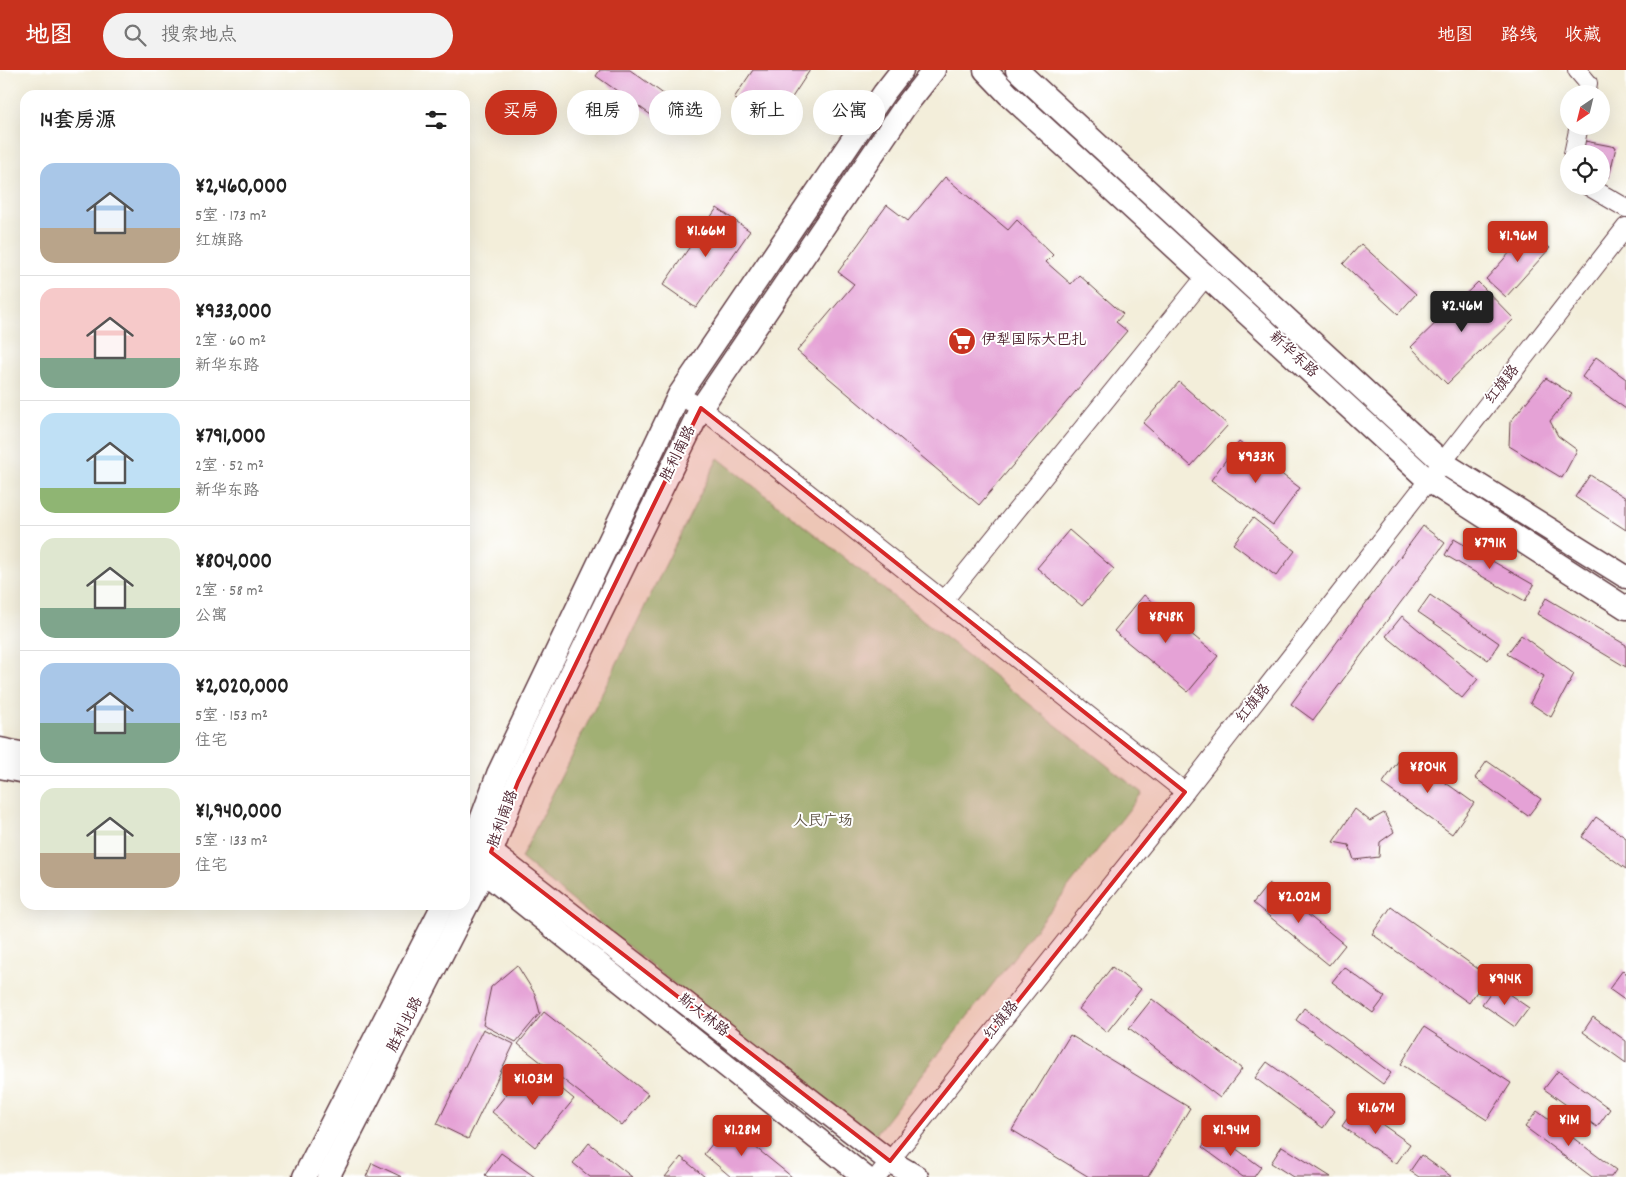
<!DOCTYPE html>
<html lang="zh">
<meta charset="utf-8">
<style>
body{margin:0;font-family:Dekko,"LXGW WenKai TC",sans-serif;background:#f2f2f2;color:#222;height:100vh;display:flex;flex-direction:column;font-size:19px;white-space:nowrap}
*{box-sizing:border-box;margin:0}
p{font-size:16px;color:#767676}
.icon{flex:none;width:28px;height:28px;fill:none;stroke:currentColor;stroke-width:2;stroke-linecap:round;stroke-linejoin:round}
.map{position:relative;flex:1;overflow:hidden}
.sheet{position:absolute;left:20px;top:20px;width:450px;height:820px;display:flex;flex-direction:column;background:#fff;border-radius:15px;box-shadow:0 5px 20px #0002}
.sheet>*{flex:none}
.top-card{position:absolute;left:485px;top:20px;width:475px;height:45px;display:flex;gap:10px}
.needle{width:32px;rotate:215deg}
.fabs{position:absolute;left:1560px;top:15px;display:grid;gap:10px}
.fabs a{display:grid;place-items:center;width:50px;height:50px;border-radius:50%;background:#fff;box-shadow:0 5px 20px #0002;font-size:25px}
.price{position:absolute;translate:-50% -42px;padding:0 11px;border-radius:5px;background:#c8321e;color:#fff;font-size:16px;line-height:32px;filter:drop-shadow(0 1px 2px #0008)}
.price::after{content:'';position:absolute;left:50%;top:30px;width:15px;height:11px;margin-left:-8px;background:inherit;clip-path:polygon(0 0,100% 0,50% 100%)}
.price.active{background:#222;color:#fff}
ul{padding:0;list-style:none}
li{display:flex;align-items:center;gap:15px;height:125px;padding:0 20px}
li+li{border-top:1px solid #e0e0e0}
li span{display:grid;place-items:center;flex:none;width:140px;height:100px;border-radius:15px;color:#555}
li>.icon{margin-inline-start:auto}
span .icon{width:60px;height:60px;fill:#fffc;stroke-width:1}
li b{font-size:21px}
h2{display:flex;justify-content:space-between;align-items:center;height:60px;padding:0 20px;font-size:21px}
.tag{padding:0 18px;border-radius:22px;background:#fff;box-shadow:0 5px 20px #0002;font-size:18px;line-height:45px}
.tag.active{background:#c8321e;color:#fff}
header{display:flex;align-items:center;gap:30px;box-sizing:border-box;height:70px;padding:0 25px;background:#c8321e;color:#fff}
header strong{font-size:24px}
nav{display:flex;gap:28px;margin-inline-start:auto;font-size:18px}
.search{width:350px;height:45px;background:#f2f2f2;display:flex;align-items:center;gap:12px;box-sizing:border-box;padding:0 18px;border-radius:28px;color:#767676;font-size:19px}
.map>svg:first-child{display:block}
.green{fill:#94d288;stroke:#6f785a}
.building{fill:#e5a2d6}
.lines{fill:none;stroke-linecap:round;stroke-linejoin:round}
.minor-casing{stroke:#633e45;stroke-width:20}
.major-casing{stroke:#633e45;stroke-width:25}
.minor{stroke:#fff;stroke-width:18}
.major{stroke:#fff;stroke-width:22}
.marked{fill:#d62828;fill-opacity:0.2;stroke:#d62828;stroke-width:4;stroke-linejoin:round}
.labels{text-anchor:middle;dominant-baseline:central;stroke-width:4;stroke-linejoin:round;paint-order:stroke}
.poi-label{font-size:15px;fill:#4a1f2b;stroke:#fff;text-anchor:start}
.street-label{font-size:15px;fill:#4a1f2b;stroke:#fff}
.park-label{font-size:15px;fill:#605547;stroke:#fff}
</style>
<header>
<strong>地图</strong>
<div class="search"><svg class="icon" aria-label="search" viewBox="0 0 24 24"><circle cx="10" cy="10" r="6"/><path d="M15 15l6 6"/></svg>搜索地点</div>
<nav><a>地图</a><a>路线</a><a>收藏</a></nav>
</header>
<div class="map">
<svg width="1626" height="1107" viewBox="0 0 1626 1107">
<rect width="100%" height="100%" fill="#fff"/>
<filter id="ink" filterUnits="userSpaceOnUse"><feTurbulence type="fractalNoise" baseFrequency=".02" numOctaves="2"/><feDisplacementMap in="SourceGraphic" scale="10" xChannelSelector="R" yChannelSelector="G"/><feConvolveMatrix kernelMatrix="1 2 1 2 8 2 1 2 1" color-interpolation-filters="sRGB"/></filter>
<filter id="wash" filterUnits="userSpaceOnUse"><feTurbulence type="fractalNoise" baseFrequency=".0096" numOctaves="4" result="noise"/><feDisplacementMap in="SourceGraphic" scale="20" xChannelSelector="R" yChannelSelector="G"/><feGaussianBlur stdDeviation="1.12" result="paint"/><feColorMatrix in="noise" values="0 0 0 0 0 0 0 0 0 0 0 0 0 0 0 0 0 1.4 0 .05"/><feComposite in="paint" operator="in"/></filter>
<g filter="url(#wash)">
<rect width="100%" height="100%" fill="#f3eeda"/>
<!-- green -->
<polygon class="green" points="718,388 1142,723 868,1074 521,788"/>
<g id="blocks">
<!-- building -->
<g class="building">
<polygon points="600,0 630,0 672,30 658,50 596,6"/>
<polygon points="753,0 810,0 774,55 734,28"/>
<polygon points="1585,71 1616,77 1609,107 1601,106 1601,84 1582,84"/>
<polygon points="945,107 1008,160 1017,150 1053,185 1046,192 1071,214 1079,205 1123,244 1116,252 1127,261 979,435 797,281 854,214 838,202 887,135 908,151"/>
<polygon points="717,138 750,161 696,238 663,215"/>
<polygon points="1530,160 1550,178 1506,227 1486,209"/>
<polygon points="1361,174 1416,224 1398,244 1343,194"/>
<polygon points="1478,212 1514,249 1447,314 1411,277"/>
<polygon points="1596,287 1626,309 1626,339 1582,307"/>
<polygon points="1546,308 1572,324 1550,351 1558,366 1577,380 1562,408 1509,376 1510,352"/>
<polygon points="1179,312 1228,355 1191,396 1143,353"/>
<polygon points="1239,372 1300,418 1273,455 1211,410"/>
<polygon points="1590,405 1626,428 1626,460 1575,427"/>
<polygon points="1253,448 1295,481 1276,506 1233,474"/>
<polygon points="1423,456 1445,473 1313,650 1291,634"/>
<polygon points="1069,460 1114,499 1082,536 1037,498"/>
<polygon points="1454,469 1534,515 1525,531 1445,485"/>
<polygon points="1144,525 1218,586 1188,622 1114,561"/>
<polygon points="1430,525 1499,573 1488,590 1418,542"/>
<polygon points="1546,528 1626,575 1626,597 1537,544"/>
<polygon points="1402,546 1478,609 1462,628 1386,566"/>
<polygon points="1521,565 1574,604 1551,647 1530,633 1544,606 1507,584"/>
<polygon points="1404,683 1474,733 1452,764 1382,714"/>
<polygon points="1487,691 1541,729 1528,746 1475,708"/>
<polygon points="1355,739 1370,751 1384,743 1394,762 1380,772 1379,787 1354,790 1349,775 1333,772"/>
<polygon points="1596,747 1626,768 1626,799 1582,767"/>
<polygon points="1269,813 1345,875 1329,895 1253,833"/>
<polygon points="1391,837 1488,906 1469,933 1372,864"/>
<polygon points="517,895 535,924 540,943 516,972 483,955 491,917"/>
<polygon points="1112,897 1141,919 1107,962 1079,939"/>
<polygon points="1344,897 1385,927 1373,943 1332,912"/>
<polygon points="1623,900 1626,903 1626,931 1609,919"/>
<polygon points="1496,915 1529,938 1515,957 1482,934"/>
<polygon points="1152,929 1242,999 1220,1028 1129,958"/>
<polygon points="1304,938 1391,1003 1383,1014 1296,950"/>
<polygon points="544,942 648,1024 622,1056 518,974"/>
<polygon points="1593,947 1626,971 1626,993 1583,962"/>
<polygon points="1424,957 1511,1013 1487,1050 1401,994"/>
<polygon points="483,959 514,974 468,1069 437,1054"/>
<polygon points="1070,965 1190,1038 1148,1107 1089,1107 1012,1060"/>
<polygon points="1267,992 1335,1041 1323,1058 1255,1008"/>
<polygon points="531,994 574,1029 535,1077 492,1042"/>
<polygon points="1558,1001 1610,1039 1597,1057 1544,1019"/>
<polygon points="1356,1036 1410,1074 1396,1094 1342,1056"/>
<polygon points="1537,1041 1616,1100 1611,1107 1592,1107 1525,1057"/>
<polygon points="728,1055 792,1107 731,1107 704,1084"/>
<polygon points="1213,1062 1261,1097 1254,1107 1243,1107 1202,1077"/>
<polygon points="589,1073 632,1107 590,1107 573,1093"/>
<polygon points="1282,1076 1331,1107 1293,1107 1271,1093"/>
<polygon points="501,1083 535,1107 488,1107 485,1105"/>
<polygon points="1421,1085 1452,1107 1419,1107 1410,1101"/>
<polygon points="681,1087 705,1107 665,1107"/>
<polygon points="372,1093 402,1107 366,1107"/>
</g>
</g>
</g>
<g filter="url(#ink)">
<use href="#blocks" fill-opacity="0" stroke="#633e45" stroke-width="1"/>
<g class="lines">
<!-- minor casing -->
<g class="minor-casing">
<g id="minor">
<polyline points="1577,0 1588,13 1586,24"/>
<polyline points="1573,84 1579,56"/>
<polyline points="1588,116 1626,138"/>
<polyline points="679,325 701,338 1185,722"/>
<polyline points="944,530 1206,206"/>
<polyline points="877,1107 1185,722 1626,157"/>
</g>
</g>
<!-- major casing -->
<g class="major-casing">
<g id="major">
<polyline points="985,0 1008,24 1429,411 1626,538"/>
<polyline points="1017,0 1442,392 1626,507"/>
<polyline points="0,679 25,684"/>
<polyline points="0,697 25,702"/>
<polyline points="478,778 491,782 888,1090 917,1107"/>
<polyline points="465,793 498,704 679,325 884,23 902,0"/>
<polyline points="471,797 484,802 865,1107"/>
<polyline points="304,1107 443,835"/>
<polyline points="328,1107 484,802 518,712 701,338 904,38 934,0"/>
</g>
</g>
<!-- minor -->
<use href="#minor" class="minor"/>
<!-- major -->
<use href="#major" class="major"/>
</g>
</g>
<!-- marked area -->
<path class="marked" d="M701 338 1185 722 890 1091 491 782 518 712Z"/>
<!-- icons -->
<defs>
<g id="supermarket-disc" transform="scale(1.4375)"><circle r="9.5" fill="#c8321e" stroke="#fff"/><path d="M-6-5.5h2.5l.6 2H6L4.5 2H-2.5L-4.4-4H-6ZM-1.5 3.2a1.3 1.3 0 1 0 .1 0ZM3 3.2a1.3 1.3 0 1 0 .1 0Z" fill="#fff"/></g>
</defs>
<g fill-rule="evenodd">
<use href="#supermarket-disc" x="962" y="271"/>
</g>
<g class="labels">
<!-- poi labels -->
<g class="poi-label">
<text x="981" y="271">伊犁国际大巴扎</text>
</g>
<!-- street labels -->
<g class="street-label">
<text transform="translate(1293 285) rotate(43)">新华东路</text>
<text transform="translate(1503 315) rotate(-52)">红旗路</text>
<text transform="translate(679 384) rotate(-64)">胜利南路</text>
<text transform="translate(1254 634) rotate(-52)">红旗路</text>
<text transform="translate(504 749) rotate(-70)">胜利南路</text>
<text transform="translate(703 946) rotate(38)">斯大林路</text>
<text transform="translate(1002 951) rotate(-51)">红旗路</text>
<text transform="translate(406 955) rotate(-63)">胜利北路</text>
</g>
<!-- park labels -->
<g class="park-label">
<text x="823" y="752">人民广场</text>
</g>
</g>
</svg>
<div class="fabs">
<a><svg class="needle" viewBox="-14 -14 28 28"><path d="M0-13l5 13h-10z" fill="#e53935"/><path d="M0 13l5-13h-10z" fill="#767676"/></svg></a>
<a><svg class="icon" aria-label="locate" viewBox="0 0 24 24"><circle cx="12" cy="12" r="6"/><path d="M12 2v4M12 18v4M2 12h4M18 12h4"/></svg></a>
</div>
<b class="price" style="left:706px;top:188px">¥1.66M</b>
<b class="price" style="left:1518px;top:193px">¥1.96M</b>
<b class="price active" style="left:1462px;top:263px">¥2.46M</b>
<b class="price" style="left:1256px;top:414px">¥933K</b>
<b class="price" style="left:1490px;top:500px">¥791K</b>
<b class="price" style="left:1166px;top:574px">¥848K</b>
<b class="price" style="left:1428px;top:724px">¥804K</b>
<b class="price" style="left:1299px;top:854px">¥2.02M</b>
<b class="price" style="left:1505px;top:936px">¥914K</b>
<b class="price" style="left:533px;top:1036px">¥1.03M</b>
<b class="price" style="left:1376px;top:1065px">¥1.67M</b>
<b class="price" style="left:1569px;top:1077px">¥1M</b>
<b class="price" style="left:742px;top:1087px">¥1.28M</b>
<b class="price" style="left:1231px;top:1087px">¥1.94M</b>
<div class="top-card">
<a class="tag active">买房</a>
<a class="tag">租房</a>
<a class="tag">筛选</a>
<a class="tag">新上</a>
<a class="tag">公寓</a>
</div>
<section class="sheet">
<h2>14套房源<svg class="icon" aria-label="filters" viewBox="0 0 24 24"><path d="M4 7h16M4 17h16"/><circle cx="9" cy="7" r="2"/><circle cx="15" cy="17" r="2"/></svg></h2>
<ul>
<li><span style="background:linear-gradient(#a9c7e8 65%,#b9a48a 0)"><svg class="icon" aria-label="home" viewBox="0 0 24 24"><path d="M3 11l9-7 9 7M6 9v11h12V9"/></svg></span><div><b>¥2,460,000</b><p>5室 · 173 m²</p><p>红旗路</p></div></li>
<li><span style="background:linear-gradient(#f6c9c9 70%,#7fa58c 0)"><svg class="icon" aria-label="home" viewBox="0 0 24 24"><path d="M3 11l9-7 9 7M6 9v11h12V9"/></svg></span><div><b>¥933,000</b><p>2室 · 60 m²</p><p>新华东路</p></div></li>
<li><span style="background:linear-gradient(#bfe0f5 75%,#8fb573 0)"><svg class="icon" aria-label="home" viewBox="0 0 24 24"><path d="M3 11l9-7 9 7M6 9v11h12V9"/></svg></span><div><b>¥791,000</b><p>2室 · 52 m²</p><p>新华东路</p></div></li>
<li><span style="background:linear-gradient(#dfe7d0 70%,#7fa58c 0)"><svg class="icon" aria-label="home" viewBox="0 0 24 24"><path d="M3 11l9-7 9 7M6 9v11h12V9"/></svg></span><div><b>¥804,000</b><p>2室 · 58 m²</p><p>公寓</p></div></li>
<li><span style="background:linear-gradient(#a9c7e8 60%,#7fa58c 0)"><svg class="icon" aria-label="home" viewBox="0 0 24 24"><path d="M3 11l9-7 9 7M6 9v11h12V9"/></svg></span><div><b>¥2,020,000</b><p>5室 · 153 m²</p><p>住宅</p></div></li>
<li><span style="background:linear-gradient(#dfe7d0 65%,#b9a48a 0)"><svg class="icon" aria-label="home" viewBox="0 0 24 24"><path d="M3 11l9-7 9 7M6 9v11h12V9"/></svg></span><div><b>¥1,940,000</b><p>5室 · 133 m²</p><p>住宅</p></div></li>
</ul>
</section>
</div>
